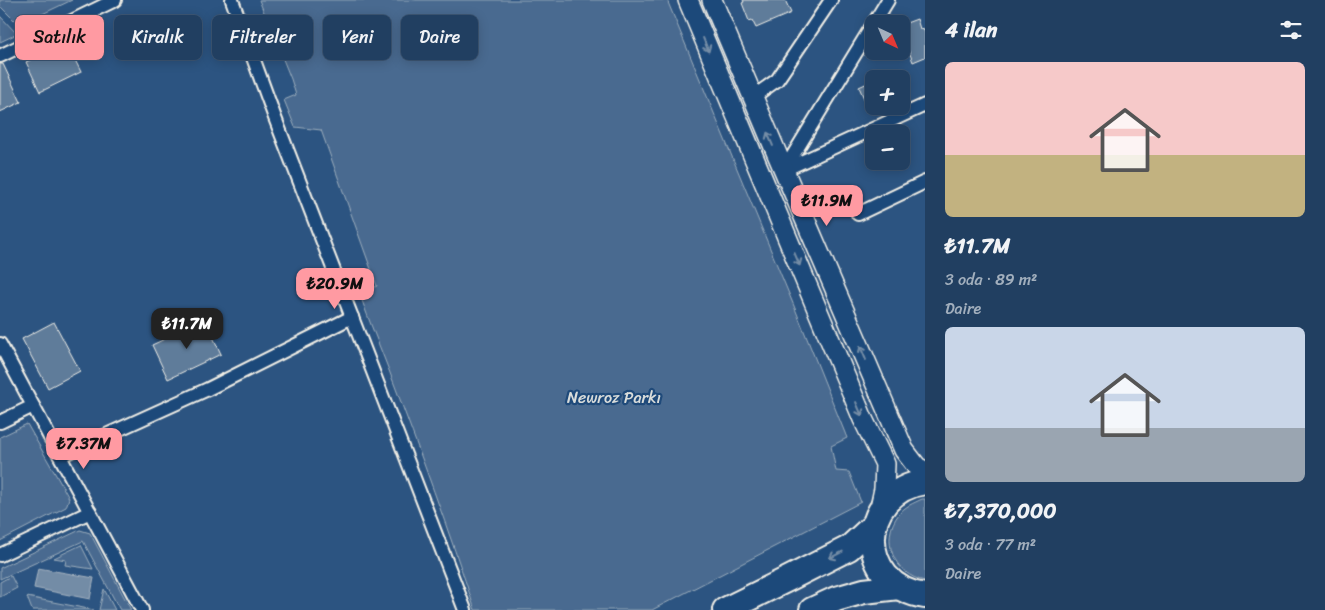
<!DOCTYPE html>
<html lang="tr">
<meta charset="utf-8">
<style>
body{margin:0;font-family:Sriracha,sans-serif;background:#294667;color:#f1f3f6;height:100vh;display:flex;flex-direction:column;font-size:19px;white-space:nowrap}
*{box-sizing:border-box;margin:0}
p{font-size:16px;color:#a2afbd}
.icon{flex:none;width:28px;height:28px;fill:none;stroke:currentColor;stroke-width:2;stroke-linecap:round;stroke-linejoin:round}
.map{position:relative;flex:1;overflow:hidden}
.drawer{display:flex;flex-direction:column;background:#213f61;width:400px}
.drawer>*{flex:none}
.guide{position:absolute;left:15px;top:15px;width:475px;height:45px;display:flex;gap:10px}
.needle{width:32px;rotate:136deg}
.buttons{position:absolute;left:865px;top:15px;display:grid;gap:10px}
.buttons a{display:grid;place-items:center;width:45px;height:45px;border-radius:8px;background:#213f61;box-shadow:0 2px 12px #0003,0 0 0 1px #3e5876;font-size:25px}
.price{position:absolute;translate:-50% -42px;padding:0 11px;border-radius:10px;background:#ff9aa2;color:#111;font-size:16px;line-height:32px;filter:drop-shadow(0 1px 2px #0008)}
.price::after{content:'';position:absolute;left:50%;top:30px;width:15px;height:11px;margin-left:-8px;background:inherit;clip-path:polygon(0 0,100% 0,50% 100%)}
.price.current{background:#222;color:#fff}
ul{padding:0;list-style:none}
li{display:grid;align-content:center;gap:10px;height:265px;padding:0 20px}
li span{display:grid;place-items:center;height:155px;border-radius:8px;color:#555}
li>.icon{margin-inline-start:auto}
span .icon{width:90px;height:90px;fill:#fffc;stroke-width:1}
li b{font-size:21px}
h2{display:flex;justify-content:space-between;align-items:center;height:60px;padding:0 20px;font-size:21px}
.pill{padding:0 18px;border-radius:8px;background:#213f61;box-shadow:0 2px 12px #0003,0 0 0 1px #3e5876;font-size:18px;line-height:45px}
.pill.current{background:#ff9aa2;color:#111}
main{display:flex;flex:1;min-height:0}
.map>svg:first-child{display:block}
.green{fill:#496b90;stroke:#9eaebc}
.water{fill:#738ca6;stroke:#a7b4c0}
.building{fill:#5e7b9a;stroke:#f4f1e8}
.lines{fill:none;stroke-linecap:round;stroke-linejoin:round}
.street-casing{stroke:#f4f1e8;stroke-width:16}
.secondary-casing{stroke:#f4f1e8;stroke-width:22}
.highway-casing{stroke:#f4f1e8;stroke-width:28}
.street{stroke:#1f4a7a;stroke-width:12}
.secondary{stroke:#1f4a7a;stroke-width:19}
.highway{stroke:#1f4a7a;stroke-width:24}
.oneway{stroke:#748da6}
.labels{text-anchor:middle;dominant-baseline:central;stroke-width:4.5;stroke-linejoin:round;paint-order:stroke}
.park-label{font-size:16px;fill:#dadddb;stroke:#1f4a7a}
</style>
<main>
<div class="map">
<svg width="925" height="610" viewBox="0 0 925 610">
<rect width="100%" height="100%" fill="#2c5481"/>
<filter id="ink" filterUnits="userSpaceOnUse"><feTurbulence type="fractalNoise" baseFrequency=".02" numOctaves="2"/><feDisplacementMap in="SourceGraphic" scale="10" xChannelSelector="R" yChannelSelector="G"/><feConvolveMatrix kernelMatrix="1 2 1 2 8 2 1 2 1" color-interpolation-filters="sRGB"/></filter>
<g filter="url(#ink)">
<!-- green -->
<g class="green">
<polygon points="0,0 72,0 19,25 0,6"/>
<path d="M259 0H667L794 306 847 438 831 446 836 471 849 472 861 502 652 610H475C449 531 420 452 390 373 380 347 369 321 360 295L377 286 321 130 295 127 284 100 296 95 291 79Z"/>
<polygon points="0,16 17,34 0,42"/>
<polygon points="27,424 69,498 66,507 0,541 0,437"/>
<path d="M922 499H925V581C894 575 879 539 899 514 905 506 914 503 922 499Z"/>
<polygon points="80,530 90,533 131,610 120,610 83,541 0,579 0,568"/>
<polygon points="81,545 93,569 65,565 66,560 54,558"/>
<polygon points="11,576 17,588 0,597 0,582"/>
<polygon points="104,589 115,610 99,610"/>
<polygon points="27,597 94,610 32,610"/>
</g>
<!-- water -->
<polygon class="water" points="38,568 94,578 90,599 34,588"/>
<!-- building -->
<g class="building">
<polygon points="743,0 785,0 791,13 756,28 752,20 749,21 742,3 744,2"/>
<polygon points="917,19 920,29 923,28 925,33 925,57 913,62 901,30 901,25"/>
<polygon points="66,42 81,72 40,92 26,62"/>
<polygon points="0,64 3,64 21,102 0,112"/>
<polygon points="874,80 874,99 866,103 859,87"/>
<polygon points="205,320 221,354 168,379 152,345"/>
<polygon points="54,322 80,371 48,388 22,339"/>
</g>
<g class="lines">
<!-- street casing -->
<g class="street-casing">
<g id="street">
<polyline points="232,0 275,118 465,610"/>
<polyline points="0,56 115,0"/>
<polyline points="753,97 777,80 831,0"/>
<polyline points="784,170 888,0"/>
<polyline points="784,170 925,105"/>
<polyline points="858,214 925,182"/>
<polyline points="0,344 142,610"/>
<polyline points="0,422 33,406"/>
<polyline points="60,456 208,389 352,317"/>
<polyline points="0,555 90,512"/>
</g>
</g>
<!-- secondary casing -->
<g class="secondary-casing">
<g id="secondary">
<polyline points="688,0 863,419 885,464 884,489 879,512"/>
<polyline points="712,0 777,154 904,450 917,467 925,471"/>
</g>
</g>
<!-- highway casing -->
<g class="highway-casing">
<g id="highway">
<path d="M925 482C856 492 855 586 925 596"/>
<polyline points="725,610 788,579 849,548 874,525"/>
<polyline points="812,610 836,599 864,591 899,587"/>
</g>
</g>
<!-- street -->
<use href="#street" class="street"/>
<!-- secondary -->
<use href="#secondary" class="secondary"/>
<!-- highway -->
<use href="#highway" class="highway"/>
</g>
<!-- one-way arrows -->
<defs><path id="oneway-shaft" d="M-6 0H5M1.5-3L5.5 0L1.5 3" fill="none" stroke-width="1.6" stroke-linecap="round" stroke-linejoin="round" transform="scale(1.25)"/></defs>
<g class="oneway">
<use href="#oneway-shaft" transform="translate(706 45) rotate(68)"/>
<use href="#oneway-shaft" transform="translate(770 139) rotate(-113)"/>
<use href="#oneway-shaft" transform="translate(797 259) rotate(67)"/>
<use href="#oneway-shaft" transform="translate(863 353) rotate(-113)"/>
<use href="#oneway-shaft" transform="translate(859 409) rotate(67)"/>
<use href="#oneway-shaft" transform="translate(836 555) rotate(153)"/>
</g>
</g>
<g class="labels">
<!-- park labels -->
<g class="park-label">
<text x="614" y="397">Newroz Parkı</text>
</g>
</g>
</svg>
<div class="buttons">
<a><svg class="needle" viewBox="-14 -14 28 28"><path d="M0-13l5 13h-10z" fill="#e53935"/><path d="M0 13l5-13h-10z" fill="#a2afbd"/></svg></a>
<a>+</a>
<a>−</a>
</div>
<b class="price" style="left:827px;top:227px">₺11.9M</b>
<b class="price" style="left:335px;top:310px">₺20.9M</b>
<b class="price current" style="left:187px;top:350px">₺11.7M</b>
<b class="price" style="left:84px;top:470px">₺7.37M</b>
<div class="guide">
<a class="pill current">Satılık</a>
<a class="pill">Kiralık</a>
<a class="pill">Filtreler</a>
<a class="pill">Yeni</a>
<a class="pill">Daire</a>
</div>
</div>
<section class="drawer">
<h2>4 ilan<svg class="icon" aria-label="filters" viewBox="0 0 24 24"><path d="M4 7h16M4 17h16"/><circle cx="9" cy="7" r="2"/><circle cx="15" cy="17" r="2"/></svg></h2>
<ul>
<li><span style="background:linear-gradient(#f6c9c9 60%,#c2b280 0)"><svg class="icon" aria-label="home" viewBox="0 0 24 24"><path d="M3 11l9-7 9 7M6 9v11h12V9"/></svg></span><div><b>₺11.7M</b><p>3 oda · 89 m²</p><p>Daire</p></div></li>
<li><span style="background:linear-gradient(#c9d6e8 65%,#9aa5b1 0)"><svg class="icon" aria-label="home" viewBox="0 0 24 24"><path d="M3 11l9-7 9 7M6 9v11h12V9"/></svg></span><div><b>₺7,370,000</b><p>3 oda · 77 m²</p><p>Daire</p></div></li>
</ul>
</section>
</main>
